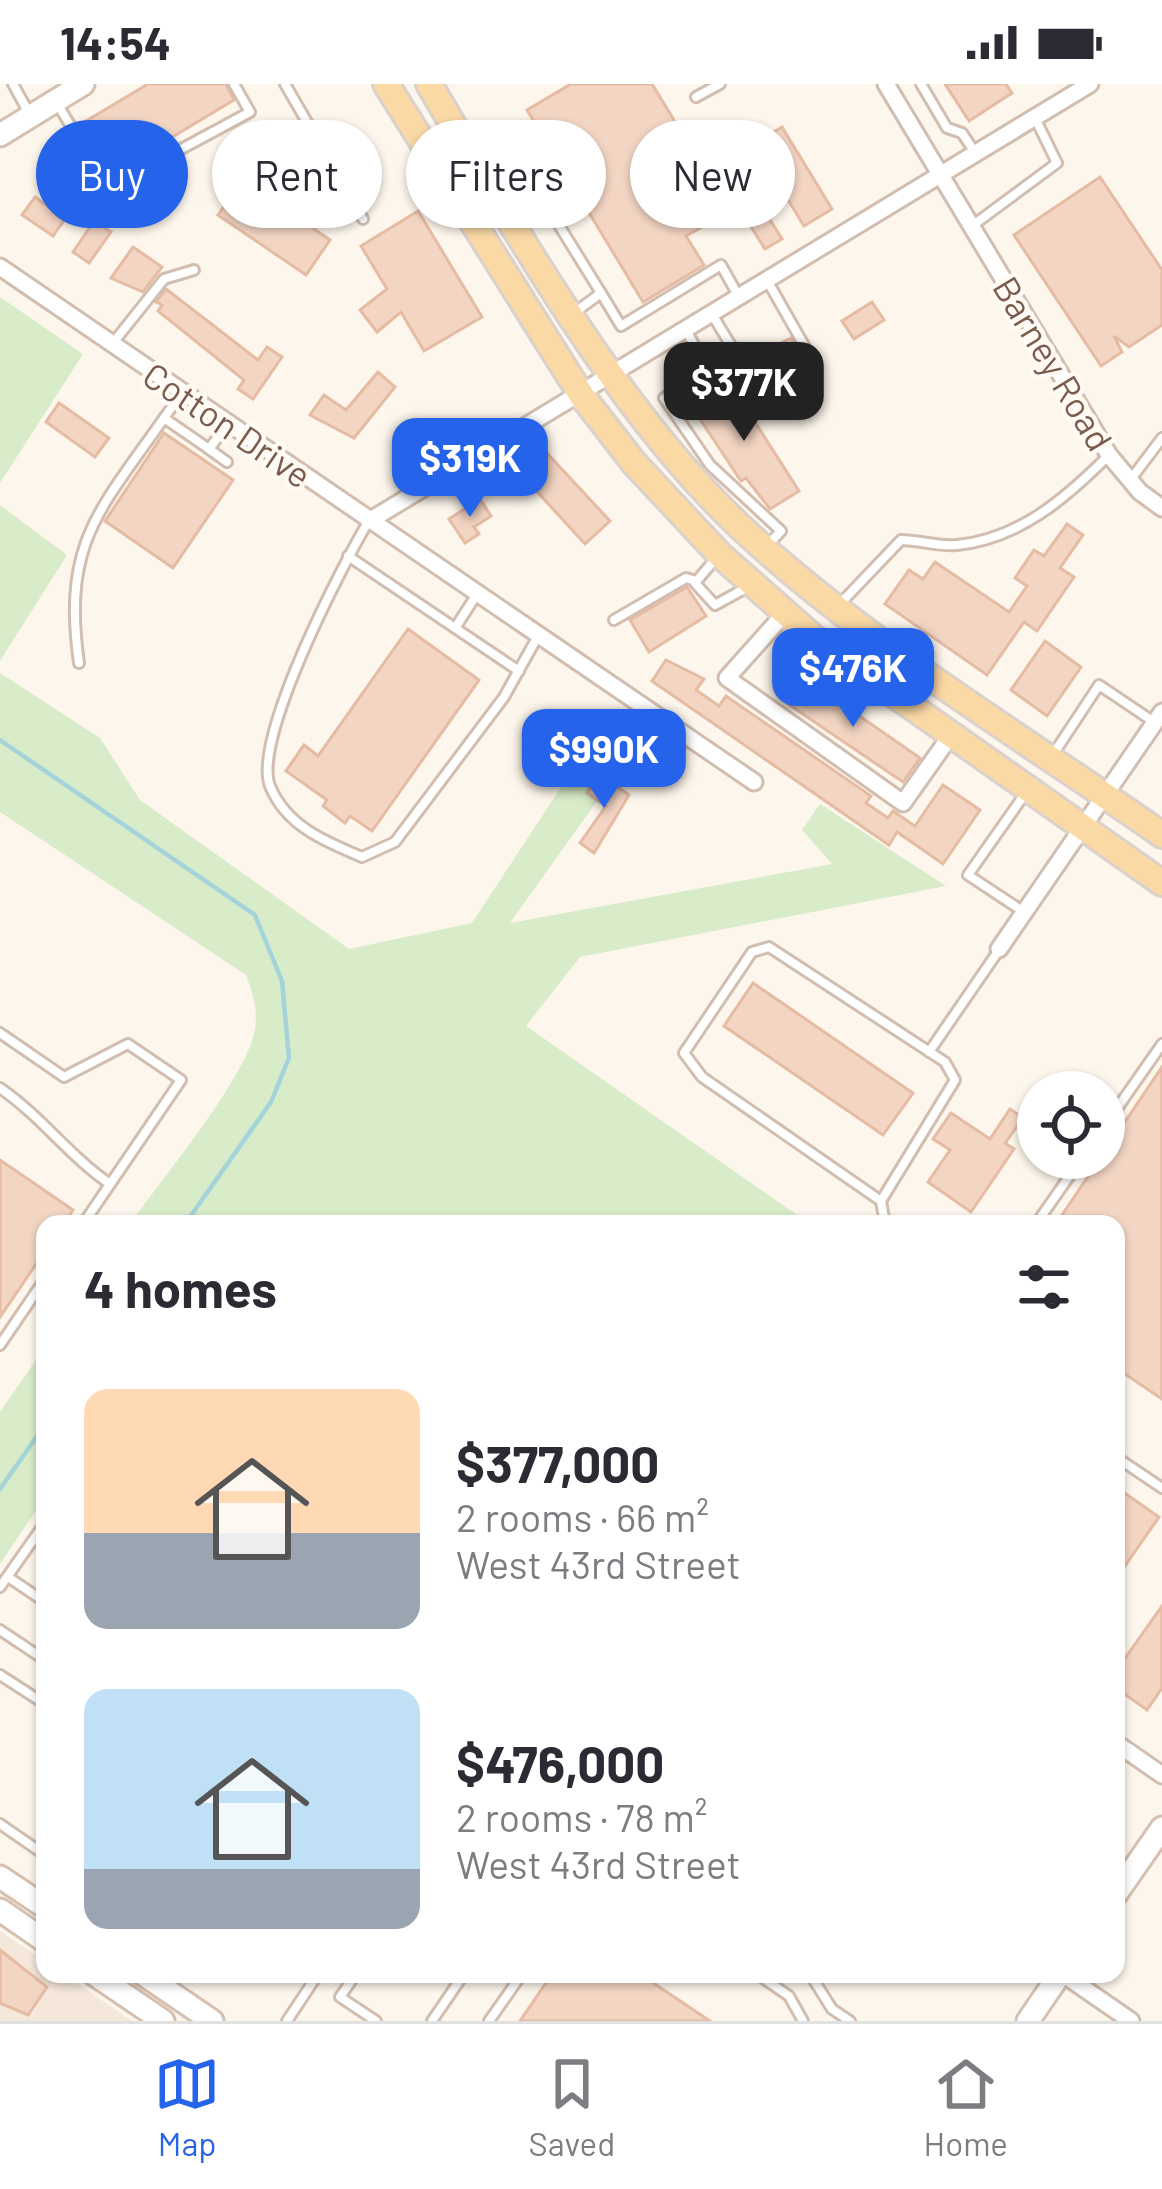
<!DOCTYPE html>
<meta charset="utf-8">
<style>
body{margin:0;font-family:Barlow,sans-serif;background:#f2f2f3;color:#2b2b33;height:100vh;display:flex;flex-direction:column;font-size:45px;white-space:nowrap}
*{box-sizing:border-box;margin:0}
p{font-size:39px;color:#7c7c81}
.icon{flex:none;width:66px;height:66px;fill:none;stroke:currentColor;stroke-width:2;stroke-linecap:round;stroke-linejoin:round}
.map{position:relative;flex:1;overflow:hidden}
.sheet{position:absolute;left:36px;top:1131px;width:1089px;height:768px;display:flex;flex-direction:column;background:#fff;border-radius:24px;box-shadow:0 3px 9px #0004}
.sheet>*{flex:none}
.banner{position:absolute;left:36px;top:36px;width:1092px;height:108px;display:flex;gap:24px}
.fabs{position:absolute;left:1017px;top:987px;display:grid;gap:24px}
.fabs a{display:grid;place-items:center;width:108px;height:108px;border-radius:50%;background:#fff;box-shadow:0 3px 9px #0004;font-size:60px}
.price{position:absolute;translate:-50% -102px;padding:0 27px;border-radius:24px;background:#2563eb;color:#fff;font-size:39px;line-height:78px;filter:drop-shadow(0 3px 6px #0008)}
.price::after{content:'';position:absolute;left:50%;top:72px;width:36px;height:27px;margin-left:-18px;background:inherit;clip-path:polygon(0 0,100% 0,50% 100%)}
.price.on{background:#222;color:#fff}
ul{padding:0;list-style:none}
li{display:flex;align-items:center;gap:36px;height:300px;padding:0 48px}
li span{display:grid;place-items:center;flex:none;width:336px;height:240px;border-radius:24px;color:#555}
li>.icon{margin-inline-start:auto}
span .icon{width:144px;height:144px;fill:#fffc;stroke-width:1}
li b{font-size:51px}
h2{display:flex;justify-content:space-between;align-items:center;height:144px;padding:0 48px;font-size:51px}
.pill{padding:0 42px;border-radius:54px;background:#fff;box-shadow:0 3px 9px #0004;font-size:42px;line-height:108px}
.pill.on{background:#2563eb;color:#fff}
.status{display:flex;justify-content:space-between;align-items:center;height:84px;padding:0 60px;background:#fff;direction:ltr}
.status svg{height:33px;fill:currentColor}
.menu{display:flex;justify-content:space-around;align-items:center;height:168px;border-top:3px solid #e1e1e2;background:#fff;font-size:33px;color:#7c7c81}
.menu a{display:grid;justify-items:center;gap:6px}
.menu .on{color:#2563eb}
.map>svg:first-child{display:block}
.residential{fill:#f5e8da}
.green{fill:#d8ecc9}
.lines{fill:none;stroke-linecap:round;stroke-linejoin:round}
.stream{stroke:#a5d3da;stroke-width:4.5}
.building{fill:#f3d5c3;stroke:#e6bba3;stroke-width:3}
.lane-casing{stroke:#d1beb0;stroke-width:14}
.street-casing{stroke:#d1beb0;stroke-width:21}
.secondary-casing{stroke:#d6c0b0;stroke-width:27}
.primary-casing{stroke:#dad1cd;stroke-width:30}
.lane{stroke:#fff;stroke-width:8}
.street{stroke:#fff;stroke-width:15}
.secondary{stroke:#fff;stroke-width:21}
.primary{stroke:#fbd9a5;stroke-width:24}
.labels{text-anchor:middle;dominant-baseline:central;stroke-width:9;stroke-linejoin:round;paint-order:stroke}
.street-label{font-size:36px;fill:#7a5c4d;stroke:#fffaf3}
</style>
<div class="status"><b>14:54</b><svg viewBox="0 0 49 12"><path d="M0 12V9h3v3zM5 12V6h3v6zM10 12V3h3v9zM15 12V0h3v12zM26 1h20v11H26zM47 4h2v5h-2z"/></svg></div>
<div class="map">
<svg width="1162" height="1937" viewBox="0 0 1162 1937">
<rect width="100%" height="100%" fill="#fdf6ec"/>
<!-- residential -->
<polygon class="residential" points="0,1847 45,1878 45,1890 63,1890 132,1937 0,1937"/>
<!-- green -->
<g class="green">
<polygon points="0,213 83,270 0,399"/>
<polygon points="0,421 67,471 0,577"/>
<path d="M0 589 100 654 140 716 349 865 472 839 611 627 644 651 510 839 832 780 802 746 820 720 946 802 580 873 526 942 810 1140H130C161 1096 248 992 255 945 258 926 253 909 246 891L0 728Z"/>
<polygon points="45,1263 45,1413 0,1480 0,1328"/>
</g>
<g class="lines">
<!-- stream -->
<g class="stream">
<polyline points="0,656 255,831 282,897 289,974 271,1018 185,1140"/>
<polyline points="0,1405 45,1341"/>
</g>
</g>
<!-- building -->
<g class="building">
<polygon points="148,0 226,0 234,16 116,87 86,37"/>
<polygon points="571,0 652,0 691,64 678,72 716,135 686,152 704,181 643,218 527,26"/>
<polygon points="945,0 1006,0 1012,9 969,37"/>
<polygon points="782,43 832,125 804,142 754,60"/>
<polygon points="724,62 782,155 765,165 707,73"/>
<polygon points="1100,93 1162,186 1162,241 1129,263 1114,252 1122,268 1101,282 1014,151"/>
<polygon points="242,95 330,156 306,191 218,131"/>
<polygon points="35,113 65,135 53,152 22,131"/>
<polygon points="418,127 482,233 424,267 401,228 377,248 360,226 387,205 361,162"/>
<polygon points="94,137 111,148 89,179 73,168"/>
<polygon points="133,163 162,183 143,208 111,194"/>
<polygon points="166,205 258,276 267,263 282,273 253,315 238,305 244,296 158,227 162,221 156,218"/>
<polygon points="872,218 884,236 854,255 842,237"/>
<polygon points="791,254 800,272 770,287 761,269"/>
<polygon points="378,288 395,303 354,354 310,331 324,311 346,326"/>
<polygon points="728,296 799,407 770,425 746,394 741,397 690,320"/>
<polygon points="59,319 109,354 95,373 46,338"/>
<polygon points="164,349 233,396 173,484 105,437"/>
<polygon points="545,367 610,437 585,460 520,389"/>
<polygon points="480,415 491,432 474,443 479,450 465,459 449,435"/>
<polygon points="1067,440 1083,451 1060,484 1074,493 1037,547 1024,538 987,591 885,520 909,486 923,495 935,478 1009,528 1027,502 1015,494 1034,466 1044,472"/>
<polygon points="687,503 706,532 649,568 630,536"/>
<polygon points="408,545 479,596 372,747 350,732 345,739 323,722 327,716 286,687 304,661 318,672"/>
<polygon points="1045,557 1081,583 1047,632 1011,606"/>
<polygon points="666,576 704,595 696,606 719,622 726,612 871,712 866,719 888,734 893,727 915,742 943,701 980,726 943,780 897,748 889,761 652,597"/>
<polygon points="805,594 920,674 903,698 788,620"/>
<polygon points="599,690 629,711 594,769 580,759 606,722 587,709"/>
<polygon points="753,899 913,1009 883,1051 724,942"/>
<polygon points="1162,983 1162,1315 1116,1284 1116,1140 1056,1140"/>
<polygon points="1010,1025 1023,1034 1005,1059 1014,1065 971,1128 928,1098 950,1066 933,1055 951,1029 990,1055"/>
<polygon points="0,1076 73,1126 64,1140 45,1140 45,1167 0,1233"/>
<polygon points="1116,1403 1159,1433 1116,1495"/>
<polygon points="1162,1522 1162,1604 1147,1626 1116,1604 1116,1587"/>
<polygon points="0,1866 47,1903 28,1931 0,1919"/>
<polygon points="552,1890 640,1890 710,1937 520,1937"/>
</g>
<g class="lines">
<!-- lane casing -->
<g class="lane-casing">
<g id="lane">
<polyline points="13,0 30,31"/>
<polyline points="285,0 363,135"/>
<polyline points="921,0 947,44 962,49 974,67"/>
<polyline points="696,13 720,0"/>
<polyline points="56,18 109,104 250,28 234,0"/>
<polyline points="505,120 534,101 601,209 574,229"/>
<polyline points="972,142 1057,79 1035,34"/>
<polyline points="601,209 621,242 721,181 739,213"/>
<path d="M713 232C729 257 752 305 783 308L804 293 809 270 768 198"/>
<polyline points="687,248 708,286 664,314 710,381 781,447 768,461"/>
<polyline points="113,259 164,195 194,186"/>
<polyline points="182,309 164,334 209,365 227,341"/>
<polyline points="209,365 227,378"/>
<polyline points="1131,395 1162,354"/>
<path d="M368 438C342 482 252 655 270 702 286 742 326 758 362 773L395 758 504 613 538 552"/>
<polyline points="348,472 519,587"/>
<polyline points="716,474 695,499 715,521 746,504"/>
<path d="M838 522 901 456C919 456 940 463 957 461 1019 455 1066 414 1108 372"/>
<polyline points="614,536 686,494 696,497"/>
<polyline points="455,544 477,510"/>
<path d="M79 579C62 459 99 427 164 334"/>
<polyline points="1054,669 1099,601 1154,638"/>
<polyline points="1024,828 968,791 1027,707"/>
<polyline points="0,949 64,993 128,960 181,996 83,1140"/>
<polyline points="929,968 999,866"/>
<path d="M0 1004C42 1033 67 1070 110 1100"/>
<polyline points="1104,1043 1162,960"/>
<polyline points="881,1117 702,993 684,969 752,868 769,863 945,978 955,996 881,1117 885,1140"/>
<polyline points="1036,1140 1082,1074"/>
<polyline points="0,1261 45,1195"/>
<polyline points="1116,1373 1162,1404"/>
<polyline points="8,1493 45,1518"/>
<polyline points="0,1503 45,1439"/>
<polyline points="0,1546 45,1576"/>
<polyline points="0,1591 45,1620"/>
<polyline points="0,1740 45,1771"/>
<polyline points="356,1890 340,1913 376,1937"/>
<polyline points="757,1890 789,1912 803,1937"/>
<polyline points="810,1890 832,1925 850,1937"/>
<polyline points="287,1937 318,1890"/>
<polyline points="432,1937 464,1890"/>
<polyline points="489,1937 522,1890"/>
</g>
</g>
<!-- street casing -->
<g class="street-casing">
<g id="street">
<polyline points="886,0 1109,371 1140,408 1162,424"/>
<polyline points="0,183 754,698"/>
<polyline points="369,437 1090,0"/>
<polyline points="785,529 727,594 903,719 951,651"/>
<polyline points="999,865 1162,628"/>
<polyline points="1116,1659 1162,1691"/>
<polyline points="1063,1890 1131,1937"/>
</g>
</g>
<!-- secondary casing -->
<g class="secondary-casing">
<g id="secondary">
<polyline points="0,51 83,0"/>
<polyline points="0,1793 45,1823"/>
<polyline points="1116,1810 1162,1744"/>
<polyline points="0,1826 45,1857"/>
<polyline points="94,1890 163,1937"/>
<polyline points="143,1890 212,1937"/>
<polyline points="1028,1937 1060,1890"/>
</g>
</g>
<!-- primary casing -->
<g class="primary-casing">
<g id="primary">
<polyline points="386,0 582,312 634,379 720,471 814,554 1162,799"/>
<path d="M429 0C512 141 608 310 723 426 843 546 1022 652 1162 751"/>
</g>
</g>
<!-- lane -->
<use href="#lane" class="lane"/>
<!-- street -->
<use href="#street" class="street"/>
<!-- secondary -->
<use href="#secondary" class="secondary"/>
<!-- primary -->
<use href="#primary" class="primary"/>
</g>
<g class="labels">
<!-- street labels -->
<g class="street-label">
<text transform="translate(1054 279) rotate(59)">Barney Road</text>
<text transform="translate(228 340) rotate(34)">Cotton Drive</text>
</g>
</g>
</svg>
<div class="fabs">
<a><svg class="icon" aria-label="locate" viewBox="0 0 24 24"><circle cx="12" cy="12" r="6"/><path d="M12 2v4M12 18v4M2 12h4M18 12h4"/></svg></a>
</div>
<b class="price on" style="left:744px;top:360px">$377K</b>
<b class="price" style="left:470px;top:436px">$319K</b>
<b class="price" style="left:853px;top:646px">$476K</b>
<b class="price" style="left:604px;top:727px">$990K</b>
<div class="banner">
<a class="pill on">Buy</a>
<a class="pill">Rent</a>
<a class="pill">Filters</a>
<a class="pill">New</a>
</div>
<section class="sheet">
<h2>4 homes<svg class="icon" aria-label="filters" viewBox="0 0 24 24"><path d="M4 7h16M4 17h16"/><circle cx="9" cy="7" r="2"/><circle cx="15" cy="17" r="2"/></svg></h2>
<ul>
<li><span style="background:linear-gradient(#ffd9b3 60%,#9aa5b1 0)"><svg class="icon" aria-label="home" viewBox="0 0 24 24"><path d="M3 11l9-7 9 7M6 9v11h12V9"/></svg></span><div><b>$377,000</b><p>2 rooms · 66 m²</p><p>West 43rd Street</p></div></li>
<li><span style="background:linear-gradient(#bfe0f5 75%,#9aa5b1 0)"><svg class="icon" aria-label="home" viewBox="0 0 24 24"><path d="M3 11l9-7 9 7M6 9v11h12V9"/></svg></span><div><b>$476,000</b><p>2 rooms · 78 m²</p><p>West 43rd Street</p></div></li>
</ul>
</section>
</div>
<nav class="menu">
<a class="on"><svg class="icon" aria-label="map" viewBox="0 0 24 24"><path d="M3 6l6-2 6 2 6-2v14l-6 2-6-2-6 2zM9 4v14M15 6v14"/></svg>Map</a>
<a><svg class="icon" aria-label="saved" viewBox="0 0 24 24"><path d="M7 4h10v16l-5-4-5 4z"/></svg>Saved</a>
<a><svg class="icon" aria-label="home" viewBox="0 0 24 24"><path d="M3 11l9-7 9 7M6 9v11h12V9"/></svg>Home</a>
</nav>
